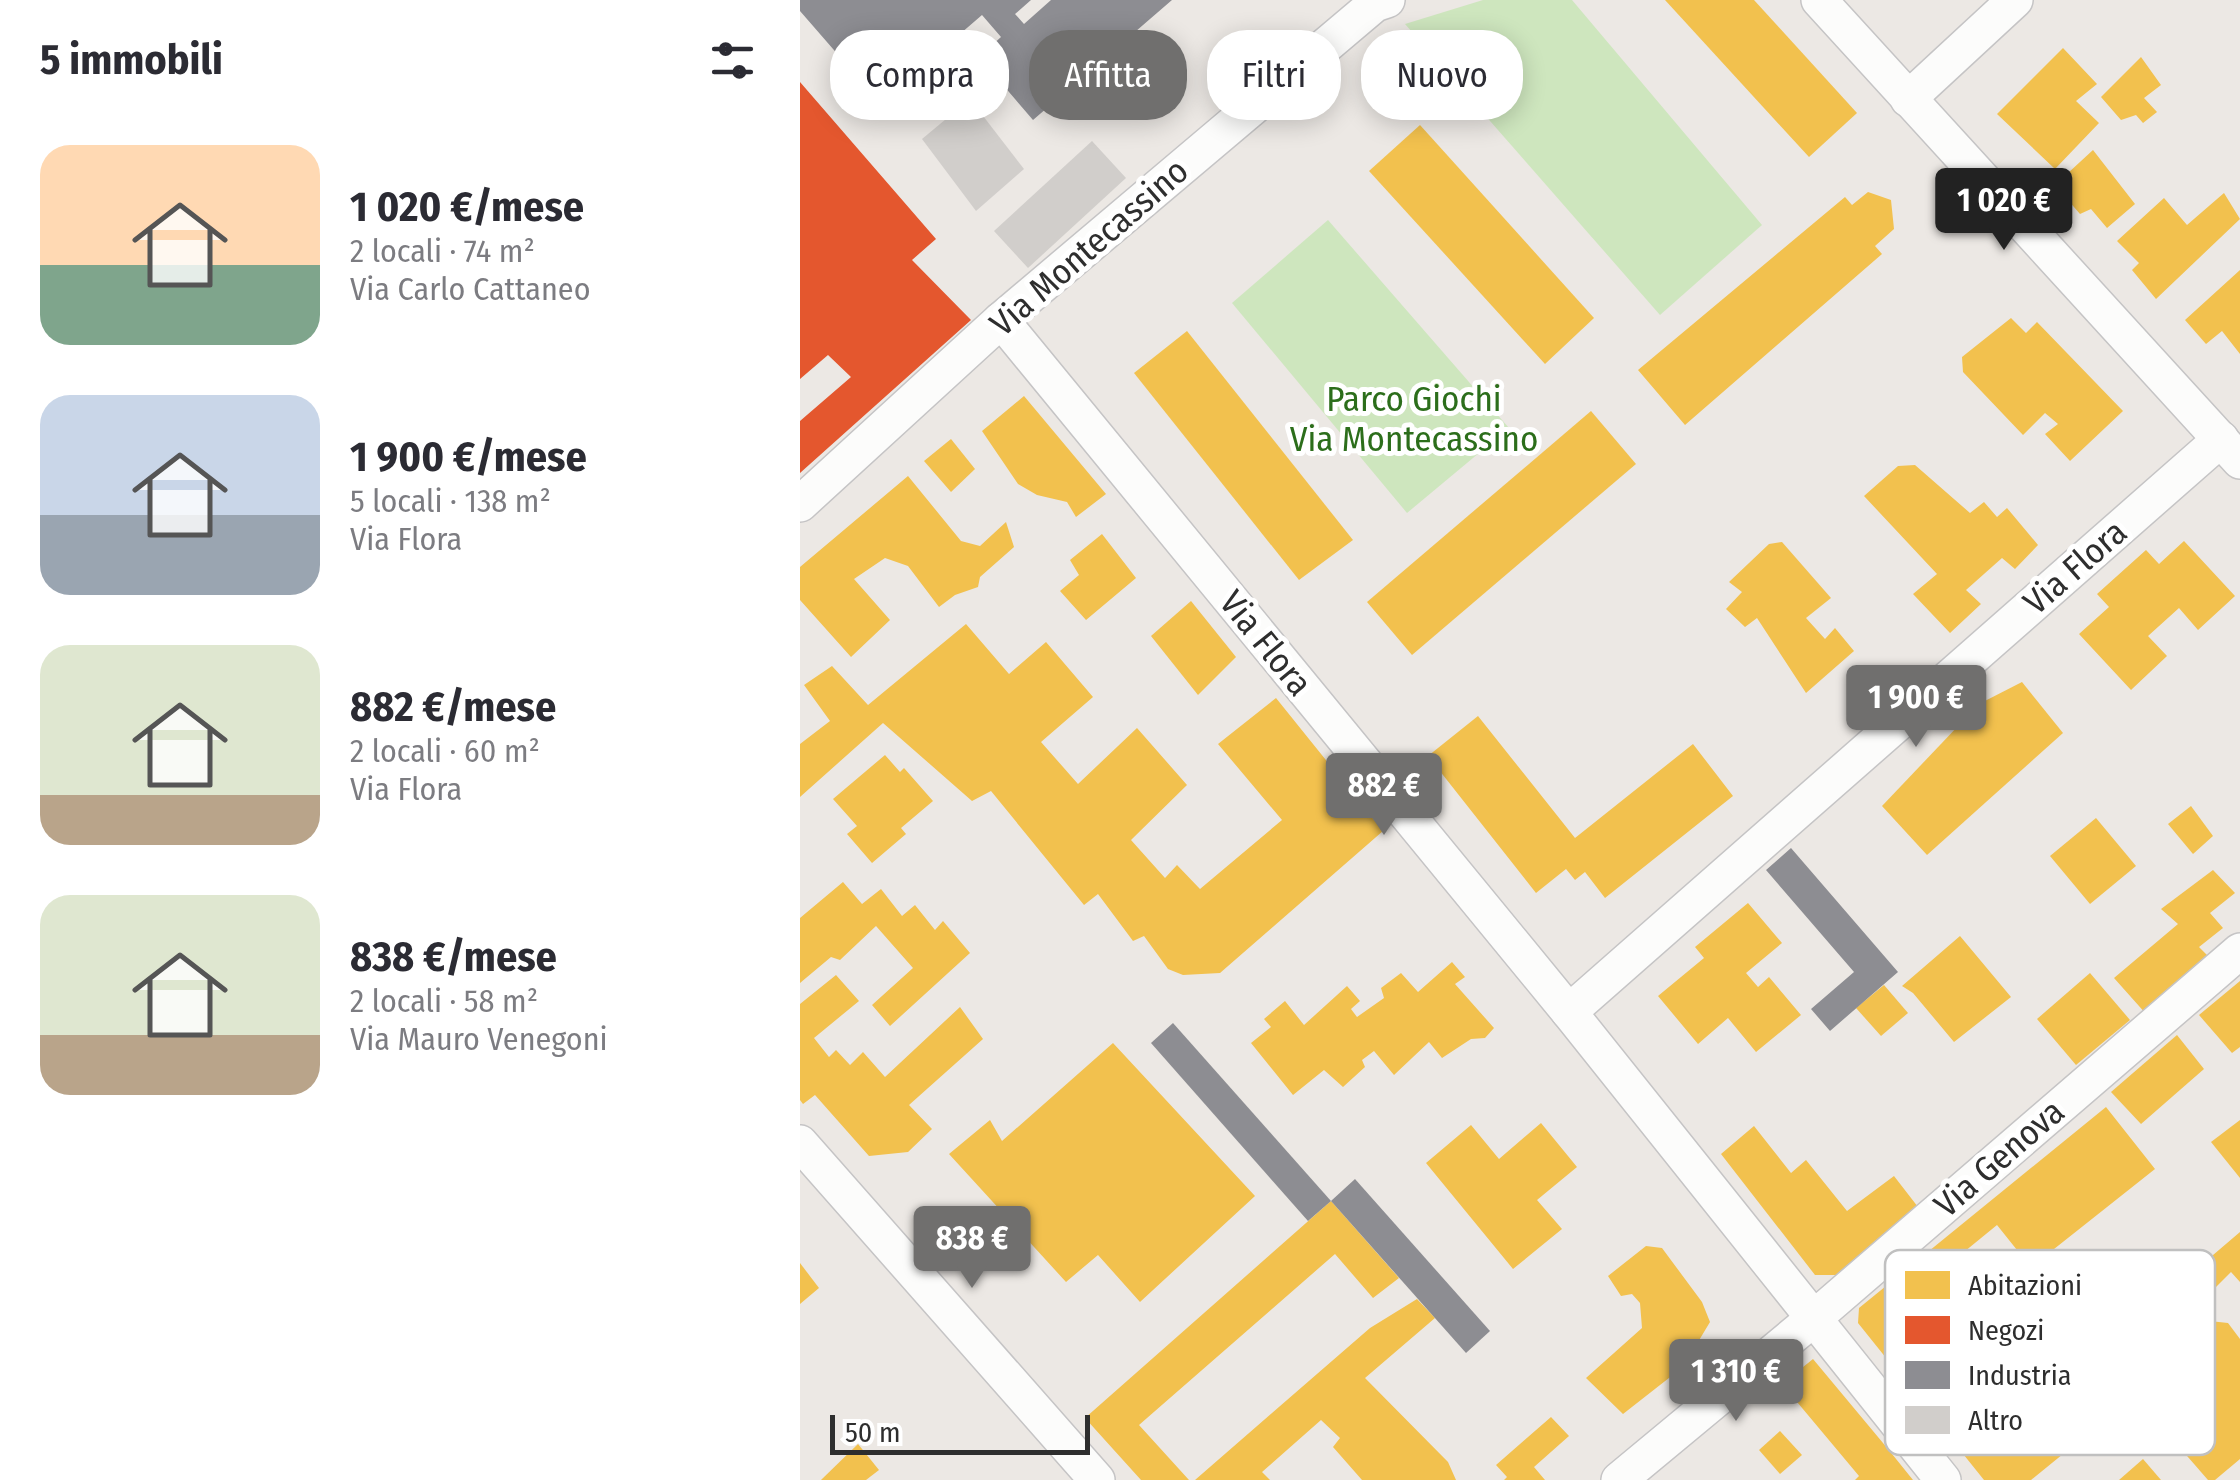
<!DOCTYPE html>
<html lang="it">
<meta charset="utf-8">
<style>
body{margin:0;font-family:"Fira Sans Condensed",sans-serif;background:#f2f2f3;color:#2b2b33;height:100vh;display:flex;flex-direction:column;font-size:38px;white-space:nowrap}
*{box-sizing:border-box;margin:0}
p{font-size:32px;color:#7c7c81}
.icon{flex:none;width:55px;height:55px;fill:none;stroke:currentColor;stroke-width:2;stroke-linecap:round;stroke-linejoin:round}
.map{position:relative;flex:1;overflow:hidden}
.panel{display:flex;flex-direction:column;background:#fff;width:800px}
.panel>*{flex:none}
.hud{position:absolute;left:30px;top:30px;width:950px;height:90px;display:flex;gap:20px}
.scale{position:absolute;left:30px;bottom:25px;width:260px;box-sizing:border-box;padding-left:10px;border:5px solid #2e2e2e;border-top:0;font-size:28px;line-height:35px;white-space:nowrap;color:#2e2e2e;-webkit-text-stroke:8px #fff;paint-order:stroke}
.price{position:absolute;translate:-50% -85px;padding:0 22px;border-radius:10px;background:#706f6e;color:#fff;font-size:32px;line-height:65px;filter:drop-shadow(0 2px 5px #0008)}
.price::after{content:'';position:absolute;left:50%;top:60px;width:30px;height:22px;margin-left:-15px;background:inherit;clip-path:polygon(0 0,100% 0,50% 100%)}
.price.current{background:#222;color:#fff}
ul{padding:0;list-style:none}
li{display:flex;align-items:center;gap:30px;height:250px;padding:0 40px}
li span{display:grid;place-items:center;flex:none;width:280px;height:200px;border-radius:30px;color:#555}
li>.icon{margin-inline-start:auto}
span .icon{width:120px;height:120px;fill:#fffc;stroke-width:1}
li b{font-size:42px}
h2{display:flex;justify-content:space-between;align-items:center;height:120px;padding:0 40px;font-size:42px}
.chip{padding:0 35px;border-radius:40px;background:#fff;box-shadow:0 5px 25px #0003;font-size:35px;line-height:90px}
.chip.current{background:#706f6e;color:#fff}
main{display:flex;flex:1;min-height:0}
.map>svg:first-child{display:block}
.green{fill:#cee6be}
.homes{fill:#f2c14e;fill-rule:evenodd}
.shops{fill:#e4572e}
.industry{fill:#8d8d92}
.building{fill:#d1cecb}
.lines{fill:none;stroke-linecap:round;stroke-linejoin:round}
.minor-casing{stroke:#c5c4c5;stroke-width:38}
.minor{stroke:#fcfcfb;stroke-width:35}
.labels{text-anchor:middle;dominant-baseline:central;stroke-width:10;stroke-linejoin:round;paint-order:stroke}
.street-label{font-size:35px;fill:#2e2e2e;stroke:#fff}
.park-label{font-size:35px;fill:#2c6e1b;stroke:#fff}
.key{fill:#fff;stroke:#c0c0c0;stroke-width:2.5}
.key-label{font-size:28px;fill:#2e2e2e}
</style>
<main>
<section class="panel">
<h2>5 immobili<svg class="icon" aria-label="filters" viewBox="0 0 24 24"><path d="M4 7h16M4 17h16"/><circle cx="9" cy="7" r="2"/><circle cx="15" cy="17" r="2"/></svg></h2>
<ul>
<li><span style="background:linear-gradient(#ffd9b3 60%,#7fa58c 0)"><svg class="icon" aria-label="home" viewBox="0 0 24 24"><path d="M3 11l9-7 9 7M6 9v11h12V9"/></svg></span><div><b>1 020 €/mese</b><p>2 locali · 74 m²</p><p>Via Carlo Cattaneo</p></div></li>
<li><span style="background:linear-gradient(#c9d6e8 60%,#9aa5b1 0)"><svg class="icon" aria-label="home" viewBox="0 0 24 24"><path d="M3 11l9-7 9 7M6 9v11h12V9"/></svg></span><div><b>1 900 €/mese</b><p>5 locali · 138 m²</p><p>Via Flora</p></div></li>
<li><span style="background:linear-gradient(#dfe7d0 75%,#b9a48a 0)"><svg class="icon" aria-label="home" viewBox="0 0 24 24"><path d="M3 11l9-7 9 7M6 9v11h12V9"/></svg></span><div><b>882 €/mese</b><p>2 locali · 60 m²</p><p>Via Flora</p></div></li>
<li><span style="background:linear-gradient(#dfe7d0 70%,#b9a48a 0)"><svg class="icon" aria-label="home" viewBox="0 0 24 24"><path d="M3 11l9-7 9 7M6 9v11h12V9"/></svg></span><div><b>838 €/mese</b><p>2 locali · 58 m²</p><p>Via Mauro Venegoni</p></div></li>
</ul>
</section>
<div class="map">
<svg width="1440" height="1480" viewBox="0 0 1440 1480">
<rect width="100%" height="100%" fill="#ece8e4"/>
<!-- green -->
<g class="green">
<polygon points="683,0 772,0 962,225 860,315 605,24"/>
<polygon points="528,220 709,428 607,513 432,303"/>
</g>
<!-- homes -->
<g class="homes">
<polygon points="865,0 954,0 1057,113 1009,157"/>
<polygon points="1263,48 1297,84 1276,101 1299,123 1255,169 1197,114"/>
<polygon points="1341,57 1361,85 1344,98 1357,112 1343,123 1336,115 1321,120 1301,97"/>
<polygon points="620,125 794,318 745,364 569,171"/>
<polygon points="1293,150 1335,204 1307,228 1291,209 1280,214 1255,185"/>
<polygon points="1068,192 1091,200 1094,229 1075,246 1082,254 885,425 838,370 1045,197 1052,205"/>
<polygon points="1424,193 1440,219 1356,299 1332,270 1339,263 1317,241 1364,198 1387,225"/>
<polygon points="1440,270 1440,354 1422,331 1406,344 1385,320"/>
<polygon points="1211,318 1226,333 1237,322 1323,411 1270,461 1245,434 1258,424 1245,413 1223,435 1163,372 1162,357"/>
<polygon points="387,331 553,540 499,580 334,373"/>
<polygon points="224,396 306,494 276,517 267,502 237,495 218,484 182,431"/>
<polygon points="791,411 836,464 612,655 567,602"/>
<polygon points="151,439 175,469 151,492 124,461"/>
<polygon points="1115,465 1170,513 1184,502 1197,517 1207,508 1238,545 1215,569 1202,558 1166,590 1181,604 1150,633 1113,594 1137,574 1064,496 1098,466"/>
<polygon points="108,476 161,541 180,546 206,522 214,547 180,577 178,587 155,595 139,607 108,566 85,558 54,579 90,620 51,657 0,600 0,567"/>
<polygon points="302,534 336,578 286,620 260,591 279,575 270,560"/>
<polygon points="1384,541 1435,596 1398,630 1379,608 1348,636 1367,656 1331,690 1279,634 1309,607 1297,594 1346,550 1359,564"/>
<polygon points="982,542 1031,598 1006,618 1025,639 1035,628 1054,651 1006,693 957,618 945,627 926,609 942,592 929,582 969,544"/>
<polygon points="391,601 436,657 398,695 351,636"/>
<polygon points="166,624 209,674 246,642 293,697 241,742 278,784 337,728 387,785 331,840 365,878 377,865 400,889 482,820 418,744 476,698 583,831 420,973 383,975 368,969 344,936 333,941 298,894 284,905 191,791 172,801 83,723 0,797 0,744 30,721 4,685 32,666 68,705"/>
<polygon points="1222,682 1263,733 1127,855 1082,806 1179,704"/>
<polygon points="678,716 775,838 893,744 933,796 805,898 785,872 775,880 766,869 736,893 628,756"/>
<polygon points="85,755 100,772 104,768 133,801 101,828 106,834 72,863 47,834 57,826 33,799"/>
<polygon points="1391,806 1413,836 1393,854 1368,824"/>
<polygon points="1296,818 1336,866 1290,904 1250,856"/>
<polygon points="1413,870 1435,893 1410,913 1423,928 1399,947 1411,959 1347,1015 1314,978 1378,924 1361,909"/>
<polygon points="43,882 62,904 81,889 102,916 115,905 135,930 143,921 170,953 90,1026 72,1005 113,968 76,926 40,960 31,957 0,983 0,918"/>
<polygon points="948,903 982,943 946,973 958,987 969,977 1001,1015 956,1052 928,1018 898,1044 858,996 904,958 895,947"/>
<polygon points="1160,936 1211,997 1154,1042 1113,993 1102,986"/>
<polygon points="652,962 665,977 655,984 694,1028 685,1038 671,1039 642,1058 629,1042 594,1075 574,1051 562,1060 565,1067 543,1087 524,1070 493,1095 451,1043 471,1027 464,1019 485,1001 504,1025 547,986 560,1001 551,1009 557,1017 584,998 581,988 601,973 618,992"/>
<polygon points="1290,973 1330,1020 1276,1065 1237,1019"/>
<polygon points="36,975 59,1001 14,1038 29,1057 36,1050 50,1065 63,1052 85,1077 160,1007 183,1039 109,1105 132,1129 108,1152 69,1156 15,1095 3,1104 0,1100 0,1004"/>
<polygon points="1440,981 1440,1047 1432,1053 1399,1015"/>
<polygon points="1084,985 1108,1013 1081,1036 1056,1008"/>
<polygon points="1377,1035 1404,1069 1341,1124 1311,1092"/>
<polygon points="313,1043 455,1196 340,1302 298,1255 266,1282 149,1154 190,1120 202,1141"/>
<path d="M1306 1107 1355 1169 1249 1253 1314 1335 1202 1426 1215 1443 1254 1412 1279 1441 1231 1480H1184L1058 1323 1059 1308ZM1197 1225 1229 1265 1146 1330 1115 1292ZM1236 1293 1265 1329 1171 1402 1155 1382 1175 1366 1163 1351Z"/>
<polygon points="1440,1120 1440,1178 1411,1142"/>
<polygon points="741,1123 777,1167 737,1200 762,1229 713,1269 626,1163 671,1125 699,1159"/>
<polygon points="954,1126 991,1173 1006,1160 1047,1211 1094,1176 1118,1207 1036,1275 1015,1275 921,1154"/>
<polygon points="531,1201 599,1278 573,1298 535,1254 339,1425 389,1480 341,1480 285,1418"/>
<polygon points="1440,1232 1440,1282 1431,1272 1414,1289 1399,1267"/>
<polygon points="846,1246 862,1248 902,1302 910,1322 883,1367 823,1414 786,1378 842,1328 840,1303 832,1294 821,1296 808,1276"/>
<polygon points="0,1263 19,1288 0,1304"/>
<polygon points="617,1299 635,1318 565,1378 648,1462 656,1480 562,1480 533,1447 540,1438 521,1420 462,1472 470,1480 395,1480 570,1328"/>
<polygon points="1382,1318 1428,1323 1440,1339 1440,1459 1415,1480 1408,1480 1340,1402 1342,1349"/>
<polygon points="1013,1359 1088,1449 1113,1480 1055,1480 1059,1476 982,1384"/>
<polygon points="751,1417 769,1436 734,1467 745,1480 704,1480 707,1477 696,1465"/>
<polygon points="980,1431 1002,1455 980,1474 959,1450"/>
<polygon points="58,1444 79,1470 66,1480 21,1480"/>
<polygon points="1343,1459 1361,1480 1319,1480"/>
</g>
<!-- shops -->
<polygon class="shops" points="0,82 136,239 112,260 171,320 0,473 0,421 51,377 28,355 0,379"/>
<!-- industry -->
<g class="industry">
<polygon points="0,0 231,0 215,14 224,24 251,0 372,0 233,120 179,57 201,37 182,15 80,103 0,11"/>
<polygon points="991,848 1098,972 1030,1031 1011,1009 1054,972 966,870"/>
<polygon points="373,1023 531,1201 508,1221 351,1043"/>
<polygon points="555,1179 690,1331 666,1353 531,1201"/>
</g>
<!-- building -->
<g class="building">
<polygon points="170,99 224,169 176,211 122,139"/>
<polygon points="292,141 326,178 228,268 194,231"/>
</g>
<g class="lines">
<!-- minor casing -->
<g class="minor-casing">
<g id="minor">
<polyline points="1019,0 1440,461"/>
<polyline points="1108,99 1215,0"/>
<polyline points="201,320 769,1012 1143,1480"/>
<polyline points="0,504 201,320 575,4 587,0"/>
<polyline points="769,1012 1421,439"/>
<polyline points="0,1143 297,1480"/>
<polyline points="819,1480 1013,1319 1440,951"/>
</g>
</g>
<!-- minor -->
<use href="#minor" class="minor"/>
</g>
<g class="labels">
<!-- street labels -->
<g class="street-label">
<text transform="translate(289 247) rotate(-41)">Via Montecassino</text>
<text transform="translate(1275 567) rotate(-41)">Via Flora</text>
<text transform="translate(466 643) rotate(51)">Via Flora</text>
<text transform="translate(1199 1158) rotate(-41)">Via Genova</text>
</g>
<!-- park labels -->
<g class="park-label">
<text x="614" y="399">Parco Giochi<tspan x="614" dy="40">Via Montecassino</tspan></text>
</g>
</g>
<!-- legend -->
<rect x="1085" y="1250" width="330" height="205" rx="15" class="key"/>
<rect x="1105" y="1271" width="45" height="28" fill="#f2c14e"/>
<rect x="1105" y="1316" width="45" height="28" fill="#e4572e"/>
<rect x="1105" y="1361" width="45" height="28" fill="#8d8d92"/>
<rect x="1105" y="1406" width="45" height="28" fill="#d1cecb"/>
<g class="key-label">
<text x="1168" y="1295">Abitazioni</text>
<text x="1168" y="1340">Negozi</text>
<text x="1168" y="1385">Industria</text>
<text x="1168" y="1430">Altro</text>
</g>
</svg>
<div class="scale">50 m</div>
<b class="price current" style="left:1204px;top:253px">1 020 €</b>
<b class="price" style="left:1116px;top:750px">1 900 €</b>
<b class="price" style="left:584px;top:838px">882 €</b>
<b class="price" style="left:172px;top:1291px">838 €</b>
<b class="price" style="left:936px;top:1424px">1 310 €</b>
<div class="hud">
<a class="chip">Compra</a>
<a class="chip current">Affitta</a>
<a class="chip">Filtri</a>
<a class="chip">Nuovo</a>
</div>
</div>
</main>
